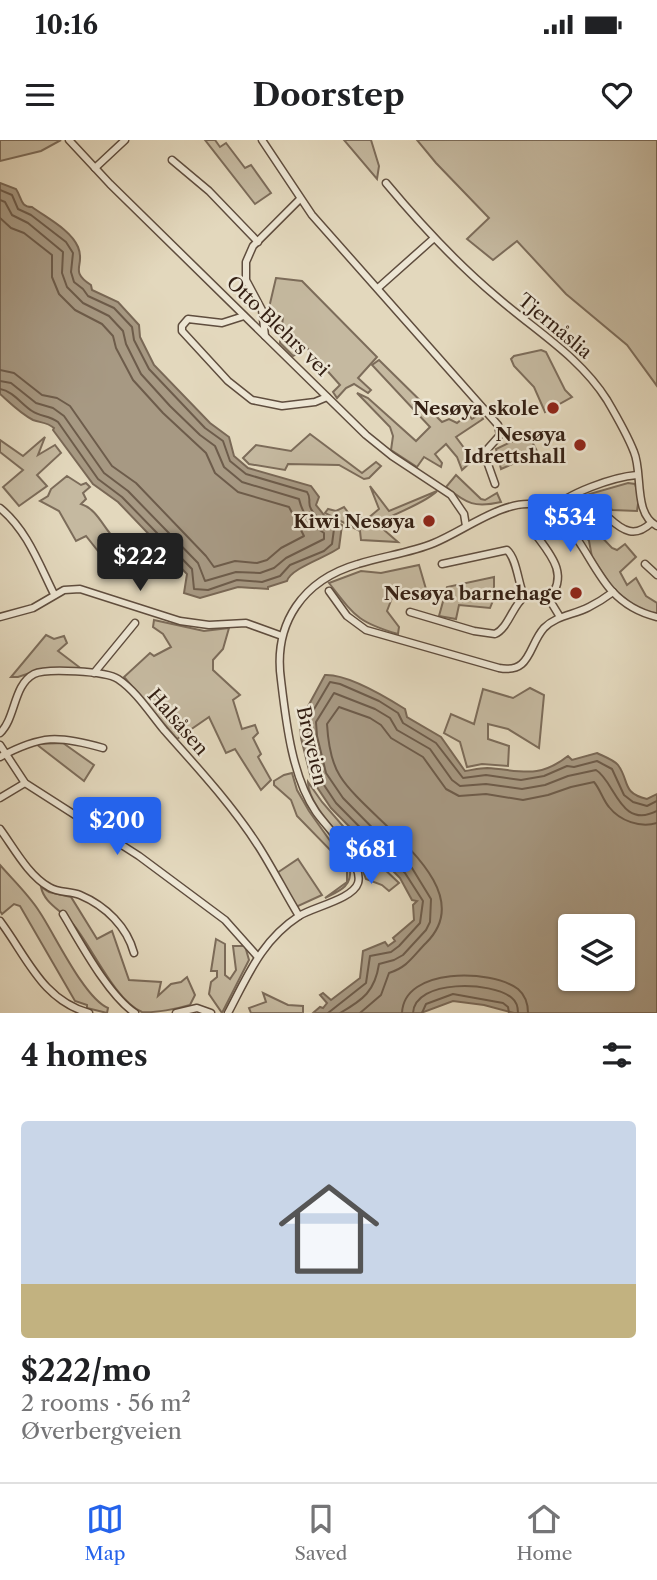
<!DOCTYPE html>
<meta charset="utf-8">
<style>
body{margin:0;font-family:"Libre Caslon Text",serif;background:#f6f6f6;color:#202124;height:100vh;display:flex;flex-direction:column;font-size:26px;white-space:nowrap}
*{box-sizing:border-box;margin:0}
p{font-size:23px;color:#757577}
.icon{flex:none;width:38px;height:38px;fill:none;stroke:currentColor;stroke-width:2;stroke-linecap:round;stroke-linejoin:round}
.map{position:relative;height:873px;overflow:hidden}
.sheet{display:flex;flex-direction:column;background:#fff;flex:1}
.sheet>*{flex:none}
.controls{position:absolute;left:558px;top:774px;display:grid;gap:14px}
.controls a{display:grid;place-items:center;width:77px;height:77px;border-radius:7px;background:#fff;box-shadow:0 2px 5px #0004;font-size:35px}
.price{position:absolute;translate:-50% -60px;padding:0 16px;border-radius:7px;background:#2563eb;color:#fff;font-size:23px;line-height:46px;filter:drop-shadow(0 2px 4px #0008)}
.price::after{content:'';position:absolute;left:50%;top:42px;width:21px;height:16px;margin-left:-10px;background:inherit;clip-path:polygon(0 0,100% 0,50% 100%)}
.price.on{background:#222;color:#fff}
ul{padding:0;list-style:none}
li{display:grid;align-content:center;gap:14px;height:371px;padding:0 21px}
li+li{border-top:2px solid #e0e0e0}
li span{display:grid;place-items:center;height:217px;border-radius:7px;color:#555}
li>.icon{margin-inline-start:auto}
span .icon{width:126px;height:126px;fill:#fffc;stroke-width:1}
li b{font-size:30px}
h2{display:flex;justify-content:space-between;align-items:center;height:84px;padding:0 21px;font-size:30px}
.status{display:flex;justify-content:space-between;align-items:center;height:49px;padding:0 35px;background:#fff;direction:ltr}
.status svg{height:19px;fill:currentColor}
header{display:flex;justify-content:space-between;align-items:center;height:91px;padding:0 21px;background:#fff;font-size:32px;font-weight:700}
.tab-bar{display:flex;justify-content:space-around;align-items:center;height:98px;border-top:2px solid #e0e0e0;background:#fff;font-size:19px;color:#757577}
.tab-bar a{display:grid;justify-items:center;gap:4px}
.tab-bar .on{color:#2563eb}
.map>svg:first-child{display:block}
.green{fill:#c5b9a0;stroke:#7c6c5a;stroke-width:2}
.water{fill:#a79983;stroke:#796856;stroke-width:2;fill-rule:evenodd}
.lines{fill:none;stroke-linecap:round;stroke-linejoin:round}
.shore{stroke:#6d5c4b;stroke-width:2}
.minor-casing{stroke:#5f4d3e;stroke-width:9}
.minor{stroke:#ede6d4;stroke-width:6}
.poi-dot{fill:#8f2418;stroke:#ede6d4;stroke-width:2.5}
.labels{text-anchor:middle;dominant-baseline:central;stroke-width:5;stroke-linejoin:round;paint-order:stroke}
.street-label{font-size:19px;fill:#331f13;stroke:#ede6d4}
.poi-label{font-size:19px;font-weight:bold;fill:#331f13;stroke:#ede6d4;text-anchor:end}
</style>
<div class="status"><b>10:16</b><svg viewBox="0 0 49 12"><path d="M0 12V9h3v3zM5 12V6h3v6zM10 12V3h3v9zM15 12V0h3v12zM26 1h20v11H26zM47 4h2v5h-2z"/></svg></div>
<header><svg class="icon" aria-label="menu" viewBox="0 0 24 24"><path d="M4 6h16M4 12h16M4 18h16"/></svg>Doorstep<svg class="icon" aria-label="heart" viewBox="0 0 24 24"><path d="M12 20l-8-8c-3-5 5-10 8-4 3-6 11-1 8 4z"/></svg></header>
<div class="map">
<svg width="657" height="873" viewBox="0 0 657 873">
<rect width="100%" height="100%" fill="#e3d8bd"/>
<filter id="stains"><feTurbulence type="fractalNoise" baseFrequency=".00286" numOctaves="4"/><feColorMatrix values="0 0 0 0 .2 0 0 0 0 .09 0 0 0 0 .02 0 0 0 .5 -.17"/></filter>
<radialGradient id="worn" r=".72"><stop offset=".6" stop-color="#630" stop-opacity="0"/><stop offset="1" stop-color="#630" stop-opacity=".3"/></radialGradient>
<!-- green -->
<g class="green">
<polygon points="0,0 61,0 41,11 0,21"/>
<polygon points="205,0 215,0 220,7 226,3 245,28 251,25 271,53 255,64"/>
<polygon points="344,0 371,0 379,26 377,39"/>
<polygon points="417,0 657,0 657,246 627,205 566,154 517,101 493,120 467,99 489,78 436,23"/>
<polygon points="276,138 302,141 377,217 358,238 371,250 368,253 354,244 346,248 337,258 333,252 340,245 307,208 293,216 280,203 283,177 268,172"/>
<polygon points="541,210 546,212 565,250 572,257 545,272 534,247 514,226 511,219 514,216"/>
<polygon points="379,220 442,282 449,279 457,283 468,274 472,279 480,274 483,279 456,297 473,320 462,330 457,317 446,304 435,314 442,323 441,327 424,317 417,327 391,310 393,296 390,287 357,253 368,258 416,301 430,287 372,225"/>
<polygon points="310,294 362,333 376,322 381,326 369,338 364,339 339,325 288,324 285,330 249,324 243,318 256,305 291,311"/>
<polygon points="528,294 538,313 501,329 496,309"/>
<polygon points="45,297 38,315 55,305 61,313 37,335 47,346 19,366 3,347 23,330 0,312 0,300 23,316"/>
<path d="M456 335 481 359 485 360 497 353 501 362C475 368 467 364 446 347Z"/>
<path d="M67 336 81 345 86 343 90 347 83 353 86 359 81 364C97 369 103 387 114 398 119 404 126 409 132 415L124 426 98 411 86 396 76 401 59 371 40 361 48 356 51 349Z"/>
<polygon points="628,343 635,344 639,357 637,371 612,370 607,362 602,362 594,367 586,355"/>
<path d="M370 346 389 371 437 351C427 362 391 376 376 383L398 402 361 400 360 391 325 373 328 369 336 371 344 367 350 375 367 379 379 369Z"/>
<polygon points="575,359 591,386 612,408 617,410 625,404 636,417 620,432 627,445 636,438 646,456 657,463 657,475 639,469 614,450 592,417 589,401 563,366"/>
<path d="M419 425 428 456 411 452 392 458 387 471 399 487 398 494C357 482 355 476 329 443L361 431 381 433Z"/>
<polygon points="494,437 494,458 490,468 459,465 456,479 439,476 447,447"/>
<polygon points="154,480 204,491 229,488 223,509 213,520 213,530 240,555 233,560 242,589 255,585 258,593 253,598 261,614 258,617 271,640 261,650 235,609 226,613 209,577 177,599 124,537 150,513 154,516 171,507 163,494 153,487"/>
<polygon points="46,495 54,499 64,496 67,503 58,511 83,530 36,531 18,537 11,537"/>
<polygon points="530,548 544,555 539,608 508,589 488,584 488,599 509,606 508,626 482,624 467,627 460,602 444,593 451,574 474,584 483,549 513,558"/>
<polygon points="63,603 94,625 84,641 36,604"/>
<path d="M292 633 297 650 309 671 350 729C352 747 339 751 325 758L347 742V730L342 722 297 676 291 660 274 645V641L284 635Z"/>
<path d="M308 642 322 662 361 707 399 743 389 751 382 745 366 739C363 732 361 724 357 718 344 697 308 666 308 642Z"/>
<polygon points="298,719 322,755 296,767 277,733"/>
<path d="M0 725C13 740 28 754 39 771 54 793 84 858 108 868L107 873 87 868V865L75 861 20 766 14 764 2 774 0 771Z"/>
<path d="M41 747 49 752 71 757 97 799 112 791 129 840 161 842 158 856 171 844 181 842 187 837 195 855 190 865C177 869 155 873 142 872 115 861 91 805 72 783 61 770 44 763 41 747Z"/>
<polygon points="216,799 225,804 225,835 230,839 236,830 233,806 245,806 249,820 222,873 209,854 211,842 217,837 217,831 211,831"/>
<polygon points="263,853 288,865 303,866 303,873 251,873 249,868 266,862"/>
</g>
<!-- water -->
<g class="water">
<path d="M0 43 16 49C22 58 20 67 32 67 47 78 71 90 78 107 86 126 68 130 91 145L92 150 118 162 139 185 140 197 154 225 210 283 229 297 234 316 248 328 311 346 319 357 316 365 324 375 342 385 339 408C327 417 291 428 287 441L268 447V449L238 447 200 458 184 453 187 434 118 362 93 344 53 290 54 288C47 282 41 283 33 280 21 274 10 263 0 254Z"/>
<path d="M325 535C347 534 386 557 405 569L407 577 441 597 465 631C472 630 480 628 487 628 521 630 537 640 568 616L572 620 597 613C603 616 614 620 618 625 630 641 621 653 647 659L657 654V873H514L484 865 453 861 421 873H313L320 867 323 868 327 863 320 855 323 853 331 860 360 838 363 811 385 802 388 806 395 801 393 798 414 780 413 765 417 761 412 760 400 738 331 668 311 638 301 598 300 581ZM570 786H623V838H570Z"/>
</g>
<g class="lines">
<!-- shore -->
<g class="shore">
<path d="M0 50 12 55 18 69 31 75 66 102 73 113 71 132 74 142 83 149 88 156 114 168 132 187 134 200 149 229 205 288 223 301 230 321 246 334 307 352C312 359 307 362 311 369 316 379 326 383 334 389L332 404 324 411 290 425 280 436 262 442 237 440 208 450 194 449 192 429 122 357 98 339 58 282C49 275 41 277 32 271 22 265 13 251 0 249"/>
<path d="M0 60 5 62 12 75 28 83 63 112 62 133 67 147 83 163 109 176 123 191 126 204 141 234 170 266 200 295 215 306 224 327 242 342 299 359C303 375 310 384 324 393V399L286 418 274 428 260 433 236 432 205 441 198 423 128 351 104 333 64 276 53 268 36 263 11 243 0 241"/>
<polyline points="0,78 11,88 24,93 52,115 52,137 59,154 75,170 102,184 113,196 116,208 133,240 163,273 206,313 215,333 238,352 289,367 304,396 281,408 267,420 257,423 235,421 214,427 206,416 136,343 112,326 70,266 57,258 42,255 14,233 0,230"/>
<polyline points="328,873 366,843 370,816 391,812 399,806 420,783 423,761 405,733 336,663 318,636 308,598 307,581 330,542 340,544 379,561 398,573 403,583 436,603 463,638 486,635 521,640 544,636 567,626 574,627 597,621 612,629 624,655 633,662 647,666 657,661"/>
<path d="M340 873C363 860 375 851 379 824L394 820 403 815 426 790 430 782 431 759 412 728 343 658 326 633 317 596 316 582 334 553 375 569 390 578 397 590 430 609 452 640 460 646 486 644 522 649 545 645 568 636 596 630C615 641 620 690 657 671"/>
<path d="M360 873 381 855 389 833C408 827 413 816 426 803 484 746 367 680 340 636 331 622 328 601 327 584L339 567 370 578 381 585 391 598 423 617 446 649 459 656 486 654 523 660 548 655 571 647 594 642C600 649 603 660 609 667 620 681 640 688 657 683"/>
<path d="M402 873C404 827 491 829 518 849 525 855 528 864 528 873"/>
<path d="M413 873C415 839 492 841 512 858 517 862 518 867 518 873"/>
<polyline points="422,873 426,864 453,854 503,863 508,867 509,873"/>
</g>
<!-- minor casing -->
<g class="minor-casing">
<g id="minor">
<polyline points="69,0 110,44 366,295 392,316 451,355 464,374 466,386"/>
<polyline points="262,0 312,75 498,285 500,295 484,313 495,344"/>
<polyline points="172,20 209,51 258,102"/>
<polyline points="95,28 125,0"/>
<path d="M386 43C421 85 456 123 498 158 536 191 580 217 607 260 617 277 627 294 634 312 643 333 633 374 657 386"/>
<polyline points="378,148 433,99"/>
<polyline points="244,176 222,183 188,179 182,186 182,191 228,241 252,260 282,266 315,262 327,257"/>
<polyline points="265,196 262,170 246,140 246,122 253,106 300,59"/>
<path d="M0 368C27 390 39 424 54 454"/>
<path d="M551 370C568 353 613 337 637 335"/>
<path d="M609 378C623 391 635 398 651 383"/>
<path d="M536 395C551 415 569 435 549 459"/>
<path d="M442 424 507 410C517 419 518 443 524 456"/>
<polyline points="645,424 657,435"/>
<path d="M329 451 347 476 366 490 499 528C531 534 528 506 544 488 557 475 574 475 589 467 597 463 605 458 613 452"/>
<path d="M410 472 474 491 495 494C515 485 515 438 549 459L560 477"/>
<polyline points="0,477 33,468 64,450 80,449 180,481 209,485 246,483 282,496"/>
<polyline points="94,533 135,483"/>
<path d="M0 593C16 578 13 545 34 534 46 528 106 531 118 539 136 551 150 573 164 590 197 627 232 665 259 707 273 729 285 753 299 776"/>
<polyline points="0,605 25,643 139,716 225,780 258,817"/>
<path d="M0 617C41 595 58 595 103 608"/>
<polyline points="0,658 25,643"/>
<path d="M0 689C14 708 28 735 49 747 58 753 70 751 80 755 106 766 127 787 134 813"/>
<path d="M63 774C80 802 108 855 135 873"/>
<path d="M0 781C27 817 42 860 89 873"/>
<polyline points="176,873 197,868 211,873"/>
<path d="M228 873C248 835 262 800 299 776 313 767 353 759 358 743 364 723 327 688 316 672 292 637 286 582 281 540 273 483 303 440 358 424 383 416 410 413 434 403 464 391 505 358 537 365 572 372 589 427 612 451 624 464 640 473 657 477"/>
</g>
</g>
<!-- minor -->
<use href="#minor" class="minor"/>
</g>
<!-- markers -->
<g class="poi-dot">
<circle cx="553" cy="268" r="7"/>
<circle cx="580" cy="305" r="7"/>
<circle cx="429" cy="381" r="7"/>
<circle cx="576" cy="453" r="7"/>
</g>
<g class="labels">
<!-- street labels -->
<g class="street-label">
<text transform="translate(278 186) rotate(44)">Otto Blehrs vei</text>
<text transform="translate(555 186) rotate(40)">Tjernåslia</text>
<text transform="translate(178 582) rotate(49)">Halsåsen</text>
<text transform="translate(312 606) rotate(77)">Broveien</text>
</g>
<!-- poi labels -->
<g class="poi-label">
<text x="539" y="268">Nesøya skole</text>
<text x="566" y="294">Nesøya<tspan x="566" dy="22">Idrettshall</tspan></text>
<text x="415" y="381">Kiwi Nesøya</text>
<text x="562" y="453">Nesøya barnehage</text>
</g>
</g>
<rect width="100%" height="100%" filter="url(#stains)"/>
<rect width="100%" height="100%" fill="url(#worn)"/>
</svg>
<div class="controls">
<a><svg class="icon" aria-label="layers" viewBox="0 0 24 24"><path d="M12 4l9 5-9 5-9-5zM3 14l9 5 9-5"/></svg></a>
</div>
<b class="price" style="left:570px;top:414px">$534</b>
<b class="price on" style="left:140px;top:453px">$222</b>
<b class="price" style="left:117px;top:717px">$200</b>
<b class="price" style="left:371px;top:746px">$681</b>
</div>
<section class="sheet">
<h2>4 homes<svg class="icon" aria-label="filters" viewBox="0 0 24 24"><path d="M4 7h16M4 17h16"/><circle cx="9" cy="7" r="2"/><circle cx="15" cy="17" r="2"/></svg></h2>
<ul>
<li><span style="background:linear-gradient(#c9d6e8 75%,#c2b280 0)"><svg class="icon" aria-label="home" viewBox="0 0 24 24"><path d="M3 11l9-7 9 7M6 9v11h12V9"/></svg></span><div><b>$222/mo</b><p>2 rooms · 56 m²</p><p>Øverbergveien</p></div></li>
</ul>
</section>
<nav class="tab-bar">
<a class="on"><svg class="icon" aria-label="map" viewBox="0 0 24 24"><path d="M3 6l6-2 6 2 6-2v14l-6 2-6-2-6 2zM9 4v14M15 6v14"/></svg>Map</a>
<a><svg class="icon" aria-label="saved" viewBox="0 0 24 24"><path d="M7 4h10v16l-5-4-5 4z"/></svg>Saved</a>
<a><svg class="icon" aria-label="home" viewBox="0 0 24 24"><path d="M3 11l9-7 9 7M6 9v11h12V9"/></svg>Home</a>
</nav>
